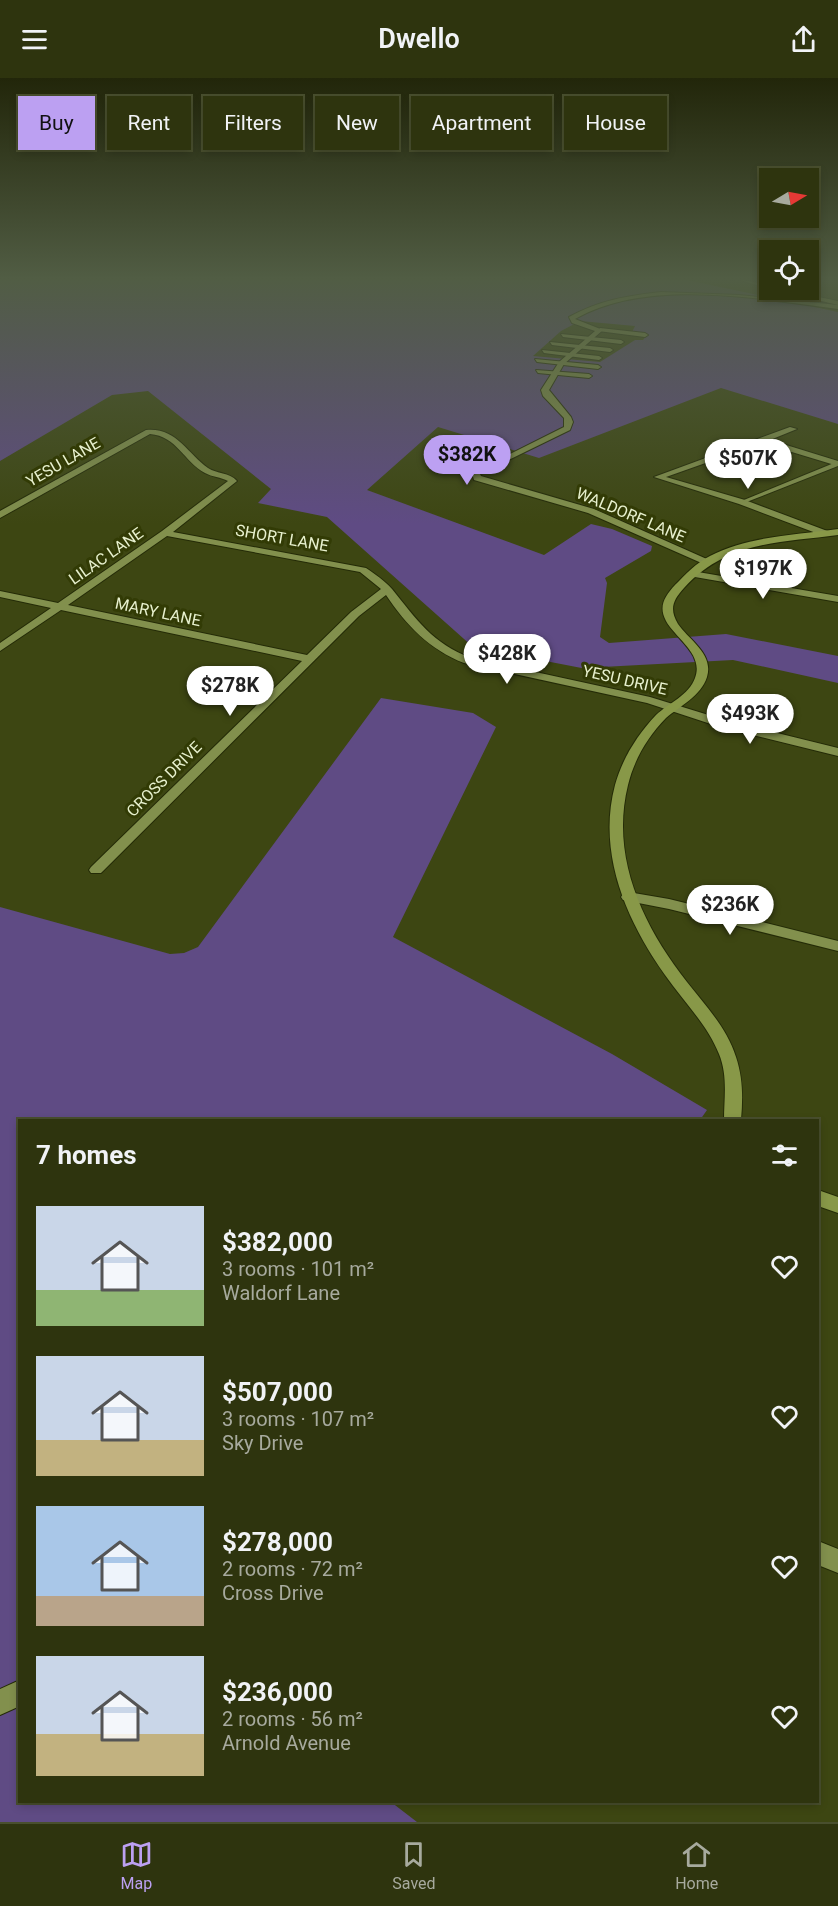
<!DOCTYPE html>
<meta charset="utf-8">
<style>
body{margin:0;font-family:Roboto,sans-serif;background:#363c17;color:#f1f3f6;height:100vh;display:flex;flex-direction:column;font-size:22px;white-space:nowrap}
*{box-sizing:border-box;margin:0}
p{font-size:20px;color:#a7aa9e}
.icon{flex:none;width:33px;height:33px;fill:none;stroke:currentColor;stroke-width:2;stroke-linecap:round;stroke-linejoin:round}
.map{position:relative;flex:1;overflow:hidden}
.panel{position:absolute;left:18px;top:1041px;width:801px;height:684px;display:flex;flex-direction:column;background:#2e340e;border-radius:0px;box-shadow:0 3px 9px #0003,0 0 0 2px #494f2e}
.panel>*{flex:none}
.top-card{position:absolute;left:18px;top:18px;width:802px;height:54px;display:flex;gap:12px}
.needle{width:39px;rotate:80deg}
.buttons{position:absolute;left:759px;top:90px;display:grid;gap:12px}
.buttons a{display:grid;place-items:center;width:60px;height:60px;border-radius:0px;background:#2e340e;box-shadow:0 3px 9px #0003,0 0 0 2px #494f2e;font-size:30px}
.price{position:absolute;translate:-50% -51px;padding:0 14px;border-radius:21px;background:#fff;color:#222;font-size:20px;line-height:39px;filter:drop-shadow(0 2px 3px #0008)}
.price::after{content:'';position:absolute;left:50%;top:36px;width:18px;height:14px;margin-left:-9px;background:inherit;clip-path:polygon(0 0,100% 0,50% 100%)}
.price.selected{background:#bca0f2;color:#111}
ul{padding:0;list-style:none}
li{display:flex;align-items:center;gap:18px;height:150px;padding:0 18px}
li span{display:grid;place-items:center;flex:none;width:168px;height:120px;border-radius:0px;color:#555}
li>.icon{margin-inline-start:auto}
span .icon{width:72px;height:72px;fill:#fffc;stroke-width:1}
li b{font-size:26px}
h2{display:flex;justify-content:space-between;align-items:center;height:72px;padding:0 18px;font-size:26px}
.pill{padding:0 21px;border-radius:0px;background:#2e340e;box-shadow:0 3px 9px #0003,0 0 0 2px #494f2e;font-size:21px;line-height:54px}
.pill.selected{background:#bca0f2;color:#111}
header{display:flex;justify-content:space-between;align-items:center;height:78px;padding:0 18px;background:#2e340e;font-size:27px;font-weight:600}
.menu{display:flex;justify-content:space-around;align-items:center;height:84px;border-top:2px solid #494f2e;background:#2e340e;font-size:16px;color:#a7aa9e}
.menu a{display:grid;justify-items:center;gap:3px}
.menu .selected{color:#bca0f2}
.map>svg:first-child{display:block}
.green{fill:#5f4b84;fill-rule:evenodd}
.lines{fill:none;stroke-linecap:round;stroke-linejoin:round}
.lane-casing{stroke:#242b07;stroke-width:2}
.street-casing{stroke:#242b07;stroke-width:2}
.secondary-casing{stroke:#242b07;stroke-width:2}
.lane{fill:#82904d;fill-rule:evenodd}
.street{fill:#82904d;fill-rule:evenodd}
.secondary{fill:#889848;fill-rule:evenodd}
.labels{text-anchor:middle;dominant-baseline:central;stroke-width:6;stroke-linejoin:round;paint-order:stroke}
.far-street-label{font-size:16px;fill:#e8f1cf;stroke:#323b05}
</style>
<header><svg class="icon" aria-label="menu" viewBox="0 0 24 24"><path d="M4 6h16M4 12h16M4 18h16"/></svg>Dwello<svg class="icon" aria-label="share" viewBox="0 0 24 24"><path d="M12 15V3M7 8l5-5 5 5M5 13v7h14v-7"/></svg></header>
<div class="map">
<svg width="838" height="1744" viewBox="0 0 838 1744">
<rect width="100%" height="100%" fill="#3d4612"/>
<!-- green -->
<g class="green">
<path d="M0 202H687L838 234V346L721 310 539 380 438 349 367 412 544 477 591 446 612 451 652 468 651 473 605 500 607 505 600 559 609 565 726 556 838 578V605L733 582 602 589 597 593 473 569 327 439 258 425 271 411 148 313 112 317 0 383ZM580 243 635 248 632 254 646 258 643 262H635L600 284 533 278 561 253Z"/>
<polygon points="381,620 473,635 496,649 393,859 612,976 707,1032 700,1042 20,1042 20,1724 391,1724 417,1744 0,1744 0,829 170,876 184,875 198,869"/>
</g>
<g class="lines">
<!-- lane casing -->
<g class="lane-casing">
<g id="lane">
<polygon points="600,250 645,255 648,257 645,259 598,253"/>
<polygon points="561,256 621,262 624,264 621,266 563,259"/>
<polygon points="550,264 610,270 613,272 610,274 552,267"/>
<polygon points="542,272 599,278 602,280 599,282 544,275"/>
<polygon points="535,281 598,287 601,289 598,291 537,284"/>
<polygon points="536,292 589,296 592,298 589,300 538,295"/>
<polygon points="834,385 838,385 838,388 744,425 739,424"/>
</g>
</g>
<!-- street casing -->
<g class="street-casing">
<g id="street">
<path d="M661 214 739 217 838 227V231C757 221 649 199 575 241L603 252 564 286 549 312 571 339 573 344 570 352 480 396 481 398 594 431 709 482 711 484 706 487 588 435 474 402 472 395 564 349V340L543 318 541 312 559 284 595 253 572 245 569 239C600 222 626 218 661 214Z"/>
<polygon points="790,349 797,351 770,362 838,383 838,388 762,365 666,399 745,422 830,454 830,458 824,458 739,426 654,399"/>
<path d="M146 352C176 349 187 375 208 390 217 396 229 394 237 403L173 454 366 490C375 496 385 503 392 511 417 542 432 565 471 580L650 619 728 643 838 670V678L720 649 647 625 464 585C430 572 406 547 386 517L359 538 101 795H91L89 792 91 789 302 583 61 532 0 573V565L51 530 0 519V513L58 525 162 453 228 403C221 399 212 399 205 395 184 384 177 358 150 356L0 440V433ZM167 458 360 494 381 511 351 534 307 577 68 527Z"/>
<polygon points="692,493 838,518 838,524 689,498 687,496"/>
<polygon points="628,814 669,821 838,863 838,873 669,831 623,822 621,819 623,816"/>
<polygon points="818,1463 838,1471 838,1495 818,1487"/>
<polygon points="20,1602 20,1628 0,1637 0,1611"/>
</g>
</g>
<!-- secondary casing -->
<g class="secondary-casing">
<g id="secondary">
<polygon points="742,202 770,207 770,211 743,203"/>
<polygon points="777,212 785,212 838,223 838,227"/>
<path d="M838 451V457C779 465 727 463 684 510 673 522 669 531 678 546 689 562 714 576 707 599 701 618 680 628 666 640 648 658 634 682 628 707 610 779 643 848 687 904 705 927 727 950 736 979 743 1000 743 1020 741 1042H724C724 1020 728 998 719 976 707 946 683 923 665 897 626 842 597 775 615 707 622 681 638 656 656 637 669 625 689 617 695 600 704 576 676 561 666 543 658 528 665 518 675 507 686 496 696 485 710 478 748 458 796 457 838 451Z"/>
<polygon points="818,1112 838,1119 838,1135 818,1128"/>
</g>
</g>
<!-- lane -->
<use href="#lane" class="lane"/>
<!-- street -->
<use href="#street" class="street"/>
<!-- secondary -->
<use href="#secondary" class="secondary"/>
</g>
<!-- sky -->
<linearGradient id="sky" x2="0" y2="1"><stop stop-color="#22260a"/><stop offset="0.45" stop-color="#515d44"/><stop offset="1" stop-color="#515d44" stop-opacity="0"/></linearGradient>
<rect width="838" height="446" fill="url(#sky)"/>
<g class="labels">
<!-- far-street labels -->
<g class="far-street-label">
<text transform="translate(63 384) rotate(-30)">YESU LANE</text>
<text transform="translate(631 437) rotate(23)">WALDORF LANE</text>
<text transform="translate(282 460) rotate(10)">SHORT LANE</text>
<text transform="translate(106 478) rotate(-35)">LILAC LANE</text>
<text transform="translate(158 534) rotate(12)">MARY LANE</text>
<text transform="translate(625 602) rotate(13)">YESU DRIVE</text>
<text transform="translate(164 701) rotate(-45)">CROSS DRIVE</text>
</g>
</g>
</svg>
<div class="buttons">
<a><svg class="needle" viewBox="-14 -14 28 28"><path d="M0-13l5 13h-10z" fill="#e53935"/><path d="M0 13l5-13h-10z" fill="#a7aa9e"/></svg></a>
<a><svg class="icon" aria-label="locate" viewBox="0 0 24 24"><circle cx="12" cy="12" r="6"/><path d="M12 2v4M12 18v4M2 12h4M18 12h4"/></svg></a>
</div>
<b class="price selected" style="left:467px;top:408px">$382K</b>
<b class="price" style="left:748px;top:412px">$507K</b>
<b class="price" style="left:763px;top:522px">$197K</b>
<b class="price" style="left:507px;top:607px">$428K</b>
<b class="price" style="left:230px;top:639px">$278K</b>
<b class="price" style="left:750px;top:667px">$493K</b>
<b class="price" style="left:730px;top:858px">$236K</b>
<div class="top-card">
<a class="pill selected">Buy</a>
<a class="pill">Rent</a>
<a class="pill">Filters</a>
<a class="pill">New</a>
<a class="pill">Apartment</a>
<a class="pill">House</a>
</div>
<section class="panel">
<h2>7 homes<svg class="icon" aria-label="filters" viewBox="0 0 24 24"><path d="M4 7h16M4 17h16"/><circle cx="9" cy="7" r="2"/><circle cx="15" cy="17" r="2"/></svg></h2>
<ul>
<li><span style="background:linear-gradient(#c9d6e8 70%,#8fb573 0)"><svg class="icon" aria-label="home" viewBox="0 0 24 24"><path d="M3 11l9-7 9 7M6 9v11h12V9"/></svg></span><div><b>$382,000</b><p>3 rooms · 101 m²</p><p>Waldorf Lane</p></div><svg class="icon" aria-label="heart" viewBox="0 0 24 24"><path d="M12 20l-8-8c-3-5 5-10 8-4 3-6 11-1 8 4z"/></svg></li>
<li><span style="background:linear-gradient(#c9d6e8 70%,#c2b280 0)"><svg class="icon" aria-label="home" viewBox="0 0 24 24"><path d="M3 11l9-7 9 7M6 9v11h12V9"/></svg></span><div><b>$507,000</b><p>3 rooms · 107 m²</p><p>Sky Drive</p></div><svg class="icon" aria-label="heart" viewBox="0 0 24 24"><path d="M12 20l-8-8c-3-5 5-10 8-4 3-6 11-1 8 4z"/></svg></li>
<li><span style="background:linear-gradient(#a9c7e8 75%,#b9a48a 0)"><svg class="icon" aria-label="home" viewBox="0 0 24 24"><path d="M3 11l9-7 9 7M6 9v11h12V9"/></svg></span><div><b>$278,000</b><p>2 rooms · 72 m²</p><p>Cross Drive</p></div><svg class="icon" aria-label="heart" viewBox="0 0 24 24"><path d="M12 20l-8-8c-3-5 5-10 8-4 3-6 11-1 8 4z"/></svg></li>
<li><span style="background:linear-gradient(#c9d6e8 65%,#c2b280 0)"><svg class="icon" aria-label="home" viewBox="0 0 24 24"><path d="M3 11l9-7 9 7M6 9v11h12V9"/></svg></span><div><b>$236,000</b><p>2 rooms · 56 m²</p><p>Arnold Avenue</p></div><svg class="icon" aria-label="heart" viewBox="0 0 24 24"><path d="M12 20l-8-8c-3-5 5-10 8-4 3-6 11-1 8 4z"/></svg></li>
</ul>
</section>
</div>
<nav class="menu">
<a class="selected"><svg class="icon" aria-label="map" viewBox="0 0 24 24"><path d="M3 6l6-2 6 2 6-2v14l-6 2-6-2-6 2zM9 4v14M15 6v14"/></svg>Map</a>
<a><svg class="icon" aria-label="saved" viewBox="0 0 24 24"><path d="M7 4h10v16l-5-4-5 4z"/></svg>Saved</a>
<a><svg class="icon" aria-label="home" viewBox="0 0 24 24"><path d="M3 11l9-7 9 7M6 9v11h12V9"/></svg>Home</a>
</nav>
